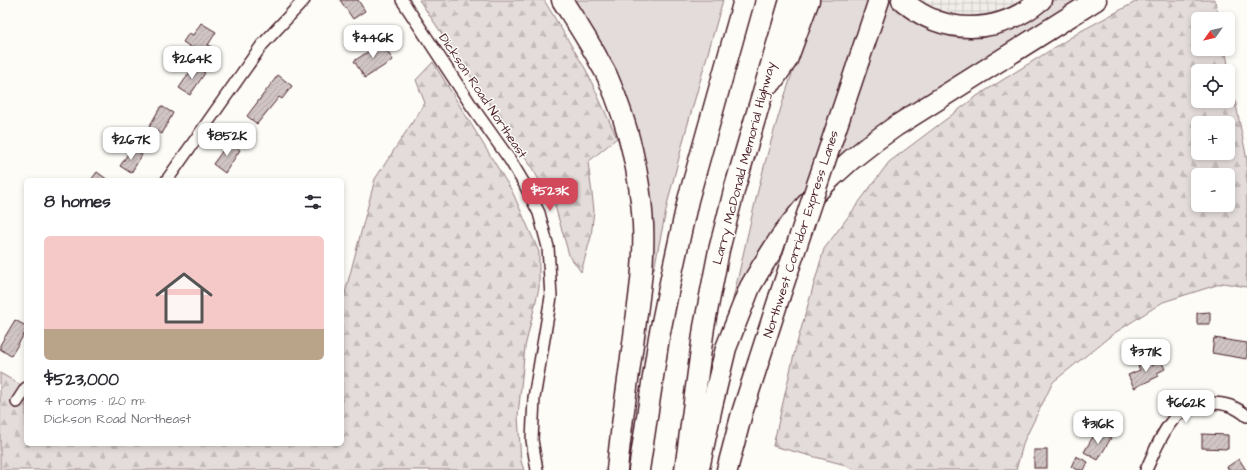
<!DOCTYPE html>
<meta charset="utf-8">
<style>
body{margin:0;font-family:"Architects Daughter",sans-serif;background:#f2f2f3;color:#2b2b33;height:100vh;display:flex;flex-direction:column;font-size:15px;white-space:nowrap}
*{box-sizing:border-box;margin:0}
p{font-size:13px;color:#7c7c81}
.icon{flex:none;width:22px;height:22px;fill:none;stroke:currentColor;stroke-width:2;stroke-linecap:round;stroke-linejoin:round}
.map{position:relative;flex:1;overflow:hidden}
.details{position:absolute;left:24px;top:178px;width:320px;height:268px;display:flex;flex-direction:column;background:#fff;border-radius:6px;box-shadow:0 2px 6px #0003}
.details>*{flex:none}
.needle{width:26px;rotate:236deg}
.buttons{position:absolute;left:1191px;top:12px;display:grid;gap:8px}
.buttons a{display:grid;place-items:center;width:44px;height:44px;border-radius:6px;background:#fff;box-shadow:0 2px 6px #0003;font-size:20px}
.price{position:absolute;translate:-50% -34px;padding:0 9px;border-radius:8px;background:#fff;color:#222;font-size:13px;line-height:26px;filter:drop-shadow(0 1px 2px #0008)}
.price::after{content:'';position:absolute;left:50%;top:24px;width:12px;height:9px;margin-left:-6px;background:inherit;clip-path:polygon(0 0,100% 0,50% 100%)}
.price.on{background:#d1495b;color:#fff}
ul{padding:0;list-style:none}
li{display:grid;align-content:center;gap:8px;height:212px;padding:0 20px}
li+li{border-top:1px solid #e1e1e2}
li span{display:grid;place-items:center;height:124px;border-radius:6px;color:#555}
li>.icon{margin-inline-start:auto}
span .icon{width:72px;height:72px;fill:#fffc;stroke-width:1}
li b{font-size:17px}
h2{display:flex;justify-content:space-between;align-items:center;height:48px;padding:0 20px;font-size:17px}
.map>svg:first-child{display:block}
.industrial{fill:url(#industrial-grid)}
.grass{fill:#e3dcda;stroke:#967e82}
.forest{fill:url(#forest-firs);stroke:#967e82;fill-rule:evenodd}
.building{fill:url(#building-hatch);stroke:#4a1f2b}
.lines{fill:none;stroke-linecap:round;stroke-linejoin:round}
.street-casing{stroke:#4a1f2b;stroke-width:14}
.highway-casing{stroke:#4a1f2b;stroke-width:23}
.street{stroke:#fdfcf7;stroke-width:11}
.highway{stroke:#fdfcf7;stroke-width:20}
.highway-bridge-casing{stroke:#4a1f2b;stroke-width:23;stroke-linecap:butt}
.highway-bridge{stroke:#fdfcf7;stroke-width:20}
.labels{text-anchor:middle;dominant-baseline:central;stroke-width:3;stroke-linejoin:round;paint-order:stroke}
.street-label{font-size:13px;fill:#4a1f2b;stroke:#fdfcf7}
</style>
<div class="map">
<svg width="1247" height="470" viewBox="0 0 1247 470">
<defs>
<pattern id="industrial-grid" width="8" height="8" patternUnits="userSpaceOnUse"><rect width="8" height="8" fill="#f0ece8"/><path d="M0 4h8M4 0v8" fill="none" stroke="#cfcac7"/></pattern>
<pattern id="forest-firs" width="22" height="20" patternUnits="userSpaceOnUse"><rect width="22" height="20" fill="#e3dcda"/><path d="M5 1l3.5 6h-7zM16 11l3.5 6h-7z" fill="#c4bcbb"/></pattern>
<pattern id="building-hatch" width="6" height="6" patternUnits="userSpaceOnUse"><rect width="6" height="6" fill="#d0c5c4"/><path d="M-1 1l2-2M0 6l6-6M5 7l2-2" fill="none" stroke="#b4a9a9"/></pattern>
</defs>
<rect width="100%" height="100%" fill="#fdfcf7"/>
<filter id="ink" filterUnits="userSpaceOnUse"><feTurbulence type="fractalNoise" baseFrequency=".025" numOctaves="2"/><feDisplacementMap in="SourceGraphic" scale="8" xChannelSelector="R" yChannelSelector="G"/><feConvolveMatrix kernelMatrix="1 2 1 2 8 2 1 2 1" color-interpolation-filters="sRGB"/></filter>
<g filter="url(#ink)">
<!-- industrial -->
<polygon class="industrial" points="915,0 1027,0 1018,8 982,19 949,17"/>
<!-- grass -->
<g class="grass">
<polygon points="570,0 723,0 685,134 668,201 654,269 651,268 651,217"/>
<path d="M819 0H869L803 197 735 301 733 302V299C747 239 759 179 777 121 789 80 804 40 819 0Z"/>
<polygon points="888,0 893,0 931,28 1034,16 1053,0 1087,0 833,164"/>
</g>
<!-- forest -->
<g class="forest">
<polygon points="419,0 544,0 586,70 617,138 588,162 594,210 591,237 581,272 569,255 555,206 521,150"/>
<path d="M1139 0H1215L1219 19H1198V49H1225L1247 160V287L1223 283 1163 302 1113 334 1053 382 1024 441 1016 470H855L842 464 773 446 795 350 824 249 889 162 977 96 1081 31ZM1198 71H1228V101H1198ZM1198 123H1228V153H1198ZM1198 175H1228V205H1198Z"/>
<polygon points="433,62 512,191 539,252 539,288 525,347 518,416 521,461 524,470 0,470 0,373 26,388 26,444 342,444 342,299 344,297 375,179 425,103 416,80"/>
</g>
<!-- building -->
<g class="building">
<polygon points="340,0 358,0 365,11 353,19"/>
<polygon points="201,23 216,32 208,45 218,51 213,61 183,42 189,33 193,35"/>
<polygon points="379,39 393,60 365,78 354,61 369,51 367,47"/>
<polygon points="194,66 205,73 190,95 179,88"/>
<polygon points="278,75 292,86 282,99 279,97 257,124 247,116"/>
<polygon points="161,106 173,113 162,134 149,127"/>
<polygon points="229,142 240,150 225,173 213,164"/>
<polygon points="132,148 142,155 131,173 120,166"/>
<polygon points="97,172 108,180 91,180"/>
<polygon points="1210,312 1210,324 1197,324 1197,313"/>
<polygon points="15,320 26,326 26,331 11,356 0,349 0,345"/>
<polygon points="1214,338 1247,343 1247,359 1212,353"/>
<polygon points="1150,360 1152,366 1161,361 1165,369 1157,373 1159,376 1134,388 1128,375 1140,370 1138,366"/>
<polygon points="1097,430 1111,438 1098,460 1084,452"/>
<polygon points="1202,434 1228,435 1228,449 1202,448"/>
<rect x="1034" y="450" width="13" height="18"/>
<polygon points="1076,456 1088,462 1084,470 1079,470 1071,467"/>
<polygon points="1239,459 1246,470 1229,470 1227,467"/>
</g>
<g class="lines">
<!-- street casing -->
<g class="street-casing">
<g id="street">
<polyline points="402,0 471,105 510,160 525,185 539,213 548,247 551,297 534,398 532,440 537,470"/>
<polyline points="167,180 262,45 304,0"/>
<polyline points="17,402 26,388"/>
<path d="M1146 470C1160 440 1171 403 1210 403 1225 403 1235 406 1247 416"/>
</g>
</g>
<!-- highway casing -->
<g class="highway-casing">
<g id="highway">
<path d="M562 0C574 19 586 37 597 57 600 64 605 70 608 78 628 124 640 174 643 224 645 264 638 304 633 344 627 386 621 428 617 470"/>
<path d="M902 0C944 37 999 35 1041 0"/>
<polyline points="859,60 879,0"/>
<polyline points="772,82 787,60 809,0"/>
<polyline points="639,470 659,337 673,268 688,200 744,0"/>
<polyline points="685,470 704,327 719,250 735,187 790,0"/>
<polyline points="698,470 700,464 712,406 726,348 750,287 761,268 784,232 814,195 832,177 852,159 875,141 896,126 1096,0"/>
<polyline points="727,470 742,413 779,298"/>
</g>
</g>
<!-- street -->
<use href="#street" class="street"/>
<!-- highway -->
<use href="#highway" class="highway"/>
<!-- highway-bridge casing -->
<g class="highway-bridge-casing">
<polyline id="highway-bridge" points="779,298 859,60"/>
</g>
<!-- highway-bridge -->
<use href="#highway-bridge" class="highway-bridge"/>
</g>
</g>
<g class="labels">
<!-- street labels -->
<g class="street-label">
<text transform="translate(483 96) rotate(56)">Dickson Road Northeast</text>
<text transform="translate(744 163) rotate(-75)">Larry McDonald Memorial Highway</text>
<text transform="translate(801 234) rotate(-72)">Northwest Corridor Express Lanes</text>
</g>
</g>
</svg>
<div class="buttons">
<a><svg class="needle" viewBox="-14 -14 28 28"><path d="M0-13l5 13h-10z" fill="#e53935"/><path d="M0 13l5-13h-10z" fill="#7c7c81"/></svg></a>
<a><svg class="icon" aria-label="locate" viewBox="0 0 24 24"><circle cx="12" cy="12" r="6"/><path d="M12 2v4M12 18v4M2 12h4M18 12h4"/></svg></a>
<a>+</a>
<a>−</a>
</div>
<b class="price" style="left:373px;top:59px">$446K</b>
<b class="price" style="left:192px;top:80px">$264K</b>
<b class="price" style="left:227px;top:157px">$852K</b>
<b class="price" style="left:131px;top:161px">$267K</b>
<b class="price on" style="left:550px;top:212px">$523K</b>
<b class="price" style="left:1146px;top:373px">$371K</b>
<b class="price" style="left:1186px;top:424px">$662K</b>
<b class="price" style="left:1098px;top:445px">$316K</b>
<section class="details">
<h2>8 homes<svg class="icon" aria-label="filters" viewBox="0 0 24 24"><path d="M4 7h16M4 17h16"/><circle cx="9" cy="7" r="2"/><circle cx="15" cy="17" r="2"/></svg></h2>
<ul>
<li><span style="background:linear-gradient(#f6c9c9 75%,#b9a48a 0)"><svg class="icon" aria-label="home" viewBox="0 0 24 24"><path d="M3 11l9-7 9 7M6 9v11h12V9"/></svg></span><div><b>$523,000</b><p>4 rooms · 120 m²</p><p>Dickson Road Northeast</p></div></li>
</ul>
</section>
</div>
